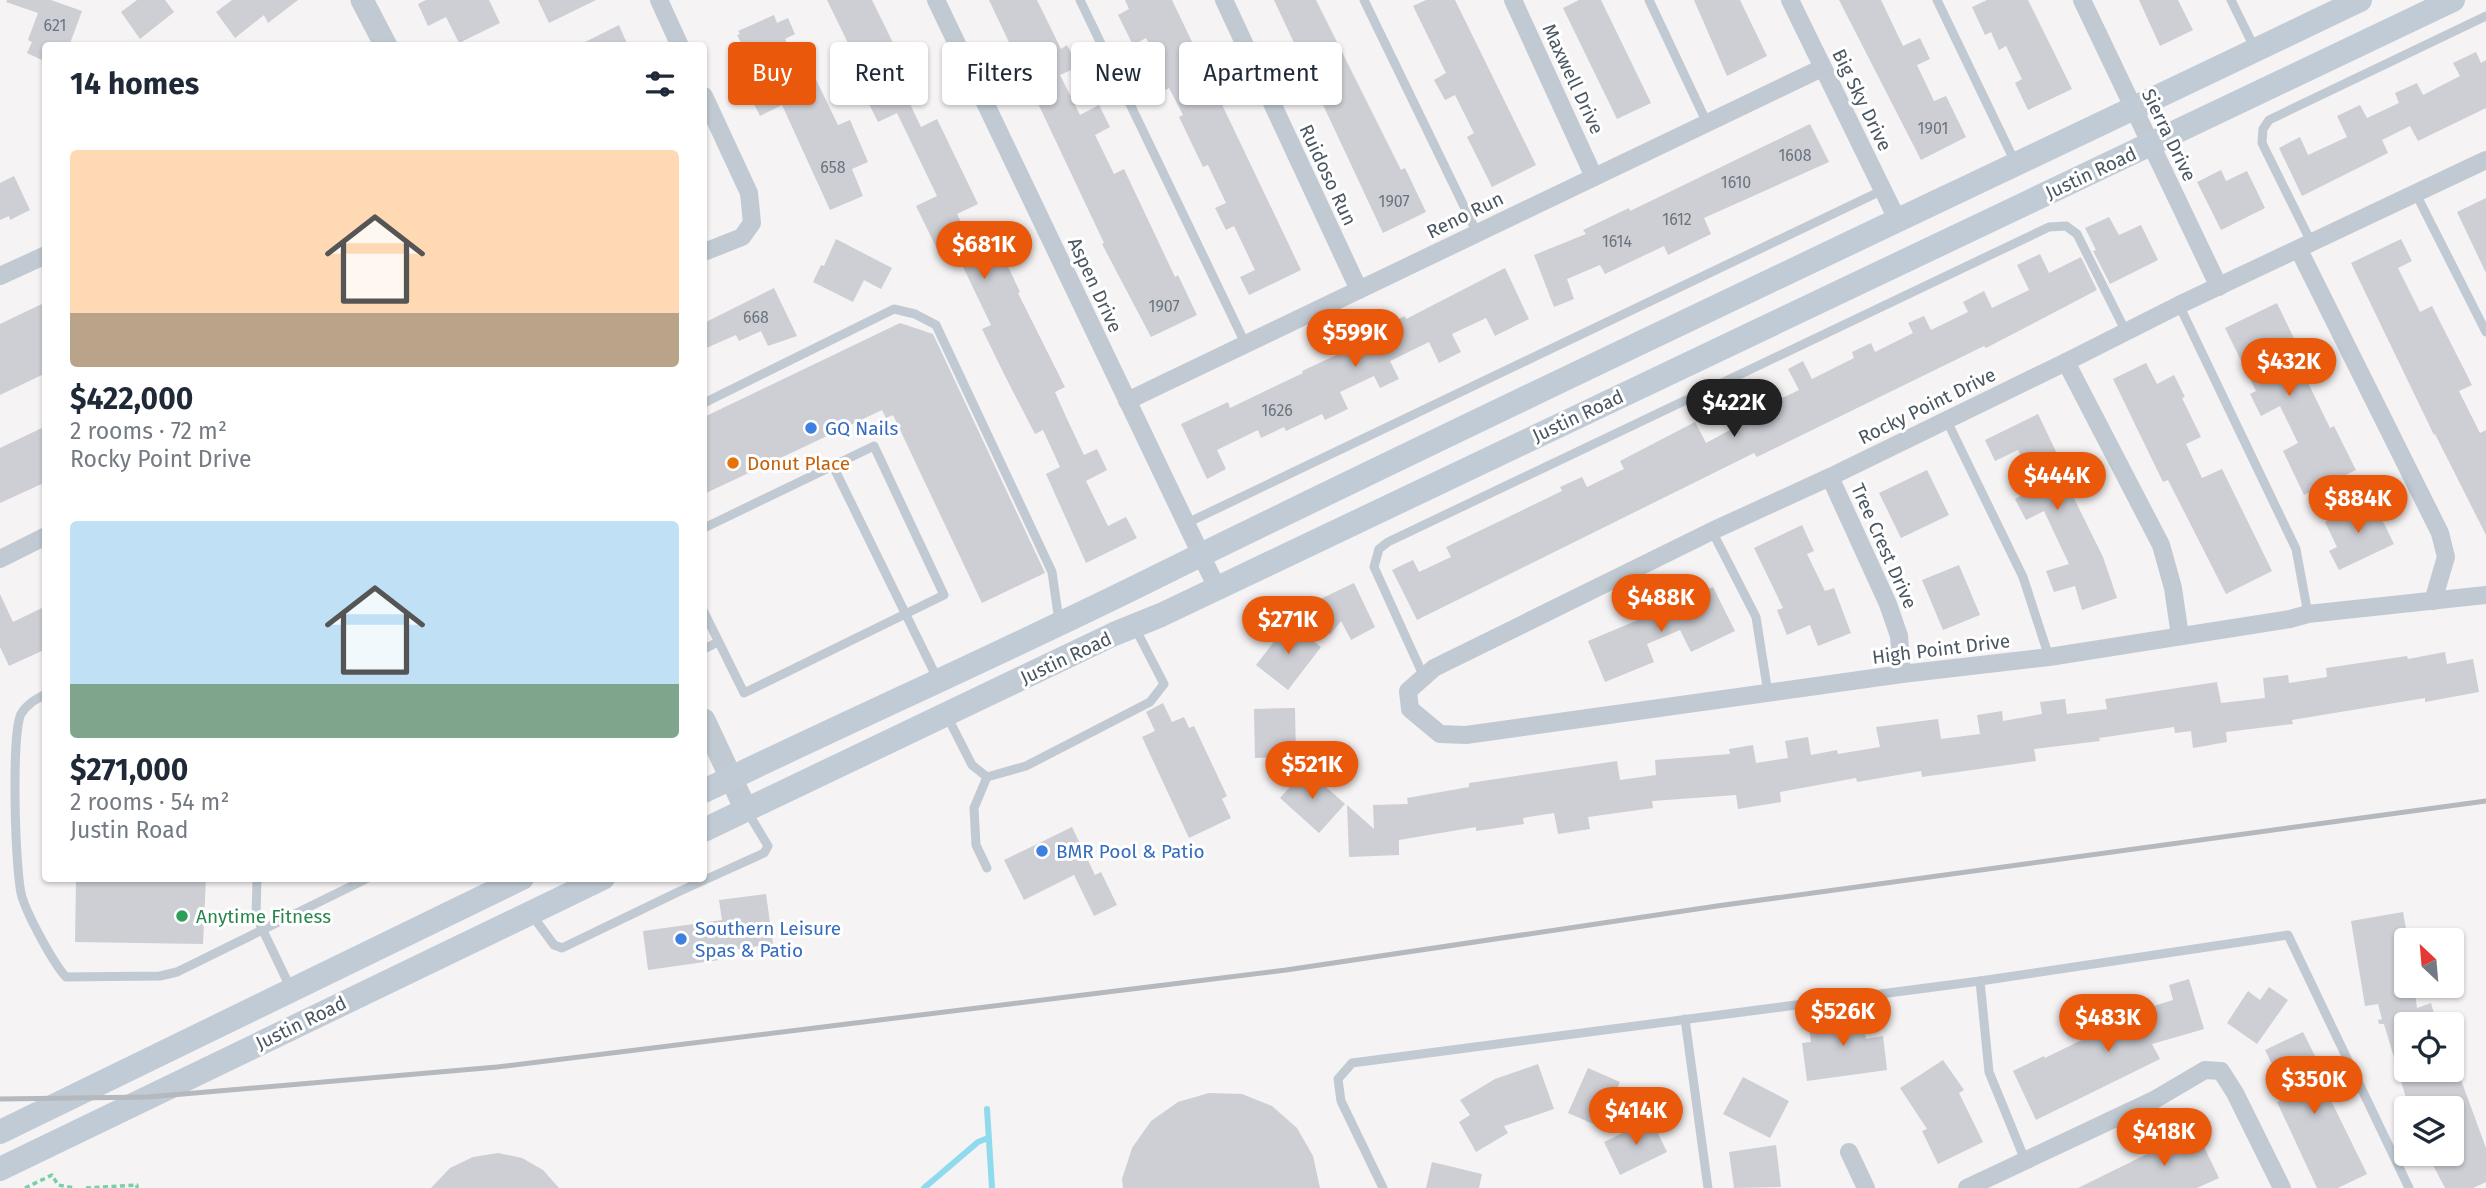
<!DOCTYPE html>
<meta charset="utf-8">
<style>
body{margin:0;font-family:"Fira Sans",sans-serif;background:#f6f6f7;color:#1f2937;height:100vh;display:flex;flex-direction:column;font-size:26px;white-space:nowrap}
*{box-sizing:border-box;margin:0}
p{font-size:23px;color:#747a83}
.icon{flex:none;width:38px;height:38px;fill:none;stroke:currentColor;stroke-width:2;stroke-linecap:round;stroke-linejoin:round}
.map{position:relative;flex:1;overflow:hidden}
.panel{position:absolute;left:42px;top:42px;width:665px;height:840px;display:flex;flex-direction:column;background:#fff;border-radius:7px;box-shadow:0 2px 5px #0004}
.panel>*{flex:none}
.banner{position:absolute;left:728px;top:42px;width:665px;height:63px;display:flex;gap:14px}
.needle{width:46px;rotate:334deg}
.buttons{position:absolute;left:2394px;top:928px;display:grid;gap:14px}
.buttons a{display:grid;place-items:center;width:70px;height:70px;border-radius:7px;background:#fff;box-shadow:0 2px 5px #0004;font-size:35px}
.price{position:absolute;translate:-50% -60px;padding:0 16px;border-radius:24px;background:#ea580c;color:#fff;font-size:23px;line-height:46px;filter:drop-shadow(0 2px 4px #0008)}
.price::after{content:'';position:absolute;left:50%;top:42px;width:21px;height:16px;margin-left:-10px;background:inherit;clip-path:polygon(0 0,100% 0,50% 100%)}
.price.current{background:#222;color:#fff}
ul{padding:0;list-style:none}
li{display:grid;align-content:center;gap:14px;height:371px;padding:0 28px}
li span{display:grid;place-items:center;height:217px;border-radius:7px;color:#555}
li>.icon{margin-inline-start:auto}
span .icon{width:126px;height:126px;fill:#fffc;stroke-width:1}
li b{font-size:30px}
h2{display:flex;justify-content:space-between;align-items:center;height:84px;padding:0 28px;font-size:30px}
.chip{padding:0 24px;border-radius:7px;background:#fff;box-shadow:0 2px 5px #0004;font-size:24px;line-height:63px}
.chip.current{background:#ea580c;color:#fff}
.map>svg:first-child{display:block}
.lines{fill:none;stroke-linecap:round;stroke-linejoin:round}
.stream{stroke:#90daee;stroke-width:6}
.building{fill:#cdcfd5}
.path{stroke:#7ad0a6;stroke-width:3.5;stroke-dasharray:5 3.5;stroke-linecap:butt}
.service{stroke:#c1cad2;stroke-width:9}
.minor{stroke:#c1cad2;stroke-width:18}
.tertiary{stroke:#c1cad2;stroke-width:23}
.secondary{stroke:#c1cbd6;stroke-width:24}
.rail{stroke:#b5b8bd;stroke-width:5}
.shop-dot{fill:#3f7fe0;stroke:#fff;stroke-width:2.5}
.food-dot{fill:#e8710a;stroke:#fff;stroke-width:2.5}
.leisure-dot{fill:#2e9e5b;stroke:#fff;stroke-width:2.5}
.labels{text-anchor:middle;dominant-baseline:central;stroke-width:6;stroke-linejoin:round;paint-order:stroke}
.number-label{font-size:16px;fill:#6b747e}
.street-label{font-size:19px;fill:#4a5661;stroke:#fff}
.shop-label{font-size:19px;fill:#366cbe;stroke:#fff;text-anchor:start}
.food-label{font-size:19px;fill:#c56008;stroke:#fff;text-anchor:start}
.leisure-label{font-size:19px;fill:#27864d;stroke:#fff;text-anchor:start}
</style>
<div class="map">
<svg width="2486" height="1188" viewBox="0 0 2486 1188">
<rect width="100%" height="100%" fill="#f5f3f3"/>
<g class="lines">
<!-- stream -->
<g class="stream">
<polyline points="987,1109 992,1188"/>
<polyline points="924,1188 978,1142 988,1138"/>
</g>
</g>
<!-- building -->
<g class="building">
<polygon points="7,0 51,0 82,11 69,46 46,46 46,62 27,53 32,42 28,40 38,13 6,2"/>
<polygon points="137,0 165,0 174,12 140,39 121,12"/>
<polygon points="232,0 298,0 268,23 264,15 235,38 216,12"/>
<polygon points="426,0 489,0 500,23 459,43 446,17 428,26 418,4"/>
<polygon points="538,0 596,0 549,23"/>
<polygon points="827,0 872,0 901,59 905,56 915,76 900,83 921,127 937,119 978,204 957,214 975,251 996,241 1020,292 1018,293 1065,387 1055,392 1067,419 1084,455 1097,449 1107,470 1086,481 1108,526 1126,517 1137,538 1086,563 1046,474 1060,467 1043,430 1035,434 1005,376 982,329 991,325 953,246 939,253 916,206 937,196 897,113 878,122 857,80 864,76"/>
<polygon points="989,0 1037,0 1061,49 1067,45 1078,67 1060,75 1080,115 1099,105 1110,127 1095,135 1114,174 1124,169 1175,277 1178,275 1197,315 1151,337 1102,244 1104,243"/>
<polygon points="1125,0 1172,0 1301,270 1249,295 1240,277 1255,270 1234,226 1226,230 1215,208 1226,203 1208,165 1203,167 1179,117 1183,115 1169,88 1162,92 1153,74 1162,70 1146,38 1133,45 1118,15 1129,9"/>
<polygon points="1274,0 1316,0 1401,170 1405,168 1426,212 1383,233"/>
<polygon points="1426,0 1455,0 1536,165 1492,187 1467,137 1474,133 1455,95 1445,100 1434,80 1446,73 1413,6"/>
<polygon points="1579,0 1601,0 1651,103 1617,119 1563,8"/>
<polygon points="1694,0 1740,0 1767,56 1727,76"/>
<polygon points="1839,0 1881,0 1903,46 1920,38 1930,59 1917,65 1934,101 1946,96 1966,137 1921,160"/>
<polygon points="1987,0 2028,0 2072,89 2028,110 2015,83 2022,79 2006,46 1999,50 1991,32 1985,35 1972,7"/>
<polygon points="2139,0 2178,0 2193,30 2160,46"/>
<polygon points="774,15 777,23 788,18 795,34 785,39 799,69 809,65 838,125 850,120 868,162 852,169 863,196 830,210 782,105 760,116 734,63 748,57 737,35 740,34 738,31"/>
<polygon points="619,25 628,46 577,46"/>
<polygon points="2476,52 2481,63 2486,60 2486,108 2418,141 2410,126 2382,140 2388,153 2302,196 2279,148 2300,137 2308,155 2347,137 2337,116 2360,105 2367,118 2399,103 2395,93 2417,83 2423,95 2460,76 2453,63"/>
<polygon points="1810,124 1829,162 1704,218 1711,234 1668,255 1664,246 1605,274 1600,265 1567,279 1574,299 1554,307 1534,255 1586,234 1583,230 1629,208 1630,211"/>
<polygon points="2221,170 2226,181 2247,171 2265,208 2221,230 2197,182"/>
<polygon points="14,176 30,210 10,220 9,216 0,220 0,183"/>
<polygon points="2486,198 2486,273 2457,212"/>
<polygon points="2109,217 2119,235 2141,225 2158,260 2110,284 2093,251 2096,250 2085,228"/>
<polygon points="836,239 892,268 881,289 864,280 853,302 813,282 821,265 824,266"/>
<polygon points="2401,239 2412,261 2398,268 2420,312 2432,306 2472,385 2459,391 2480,433 2486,430 2486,535 2435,434 2434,435 2351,263"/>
<polygon points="2040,254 2049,273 2081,257 2097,290 1986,348 1984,346 1757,457 1754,453 1417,620 1392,570 1413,560 1419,572 1451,557 1446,547 1562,491 1560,487 1582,477 1587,487 1624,469 1620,461 1695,422 1706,443 1741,424 1732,407 1753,397 1759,409 1799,390 1788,369 1803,361 1812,379 1854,358 1852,352 1871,343 1875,352 1913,333 1908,323 1924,316 1931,330 1968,312 1963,302 1984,291 1992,308 2029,290 2017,265"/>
<polygon points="1505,268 1529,319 1495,336 1486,318 1452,334 1461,352 1439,363 1429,342 1390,361 1399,379 1380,388 1374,376 1340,392 1348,409 1325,420 1322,414 1286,431 1284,427 1261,438 1258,430 1217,450 1226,469 1207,479 1181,424 1228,402 1230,408 1303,373 1302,371 1358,345 1356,340 1405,316 1406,319"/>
<polygon points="774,288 797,336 768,346 761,331 739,341 736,335 704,349 704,323"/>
<polygon points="46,302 46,373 0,395 0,324"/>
<polygon points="2277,303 2298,347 2292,350 2330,428 2334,426 2356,470 2304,495 2283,451 2298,443 2280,406 2261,416 2250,394 2256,391 2225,328"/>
<polygon points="900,323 933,334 1045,573 982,603 893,415 886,418 882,410 704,494 704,417"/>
<polygon points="2146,363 2157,384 2174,375 2185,397 2182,398 2201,437 2186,444 2202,478 2222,469 2272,571 2226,594 2168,480 2163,482 2113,379"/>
<polygon points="2038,414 2061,462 2057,464 2103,557 2117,598 2082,610 2075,586 2054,592 2046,571 2069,564 2044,511 2026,520 2015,499 2036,488 2018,450 1995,461 1985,440"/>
<polygon points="46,426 46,482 0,503 0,448"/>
<polygon points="1927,470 1949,515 1901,538 1879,493"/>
<polygon points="2372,499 2394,544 2339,570 2329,551 2337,547 2325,522"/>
<polygon points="1802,525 1814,551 1807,554 1825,591 1834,588 1851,633 1818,646 1810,625 1787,635 1777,610 1783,608 1754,548"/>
<polygon points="1959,565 1980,615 1943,630 1922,580"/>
<polygon points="1354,583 1375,627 1351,640 1341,621 1330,635 1314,602"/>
<polygon points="1713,587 1735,631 1691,652 1680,630 1647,644 1654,662 1605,682 1588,641 1657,612 1658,614"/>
<polygon points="0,594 13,622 46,606 46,649 9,666 0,647"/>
<polygon points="1289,622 1321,647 1288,690 1256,665"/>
<polygon points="2445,652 2447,664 2473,659 2479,692 2425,702 2425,698 2292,720 2293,724 2226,732 2227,742 2193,748 2191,731 2175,733 2174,727 2099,738 2100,741 2034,749 2036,761 1922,777 1921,771 1857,782 1856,778 1780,792 1781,802 1738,809 1736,795 1652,801 1653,808 1588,817 1590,829 1558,834 1554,813 1523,818 1524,824 1476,831 1476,827 1399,840 1399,855 1349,857 1347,805 1374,829 1373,805 1408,804 1407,798 1469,787 1469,783 1617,761 1620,780 1656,775 1655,760 1730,754 1729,749 1753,745 1756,763 1788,758 1785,741 1808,737 1811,755 1837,750 1838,754 1880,747 1876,727 1938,719 1941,739 1980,734 1977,715 2002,711 2003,721 2042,714 2040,702 2065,699 2067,714 2107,709 2105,699 2217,682 2221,703 2265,698 2263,678 2288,675 2289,683 2327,677 2326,668 2407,656 2408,659"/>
<polygon points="1163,703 1172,722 1184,717 1189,728 1194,726 1227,796 1222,799 1231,818 1189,838 1142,737 1155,731 1146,712"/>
<polygon points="1295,708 1296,757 1255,758 1254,709"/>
<polygon points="1306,769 1345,804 1319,833 1280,798"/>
<polygon points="1072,827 1095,875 1101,872 1117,905 1094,916 1074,875 1024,900 1004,860"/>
<polygon points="76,878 206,878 203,944 75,942"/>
<polygon points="766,894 773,944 732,950 733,958 648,970 643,931 722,920 719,900"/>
<polygon points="2403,912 2408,940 2406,985 2414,985 2417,1008 2431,1003 2437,1024 2406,1024 2406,1069 2452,1069 2454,1064 2457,1069 2486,1148 2486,1182 2473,1188 2445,1188 2433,1165 2452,1156 2452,1108 2409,1108 2384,1024 2379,1024 2378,1020 2382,1019 2378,1004 2365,1006 2351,921"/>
<polygon points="2189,979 2204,1029 2152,1044 2160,1059 2036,1120 2013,1071 2044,1056 2045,1058 2147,1008 2173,1000 2169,985"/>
<polygon points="2269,987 2288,1000 2257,1044 2227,1023 2248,991 2260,1000"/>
<polygon points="1861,1004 1866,1039 1883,1036 1887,1070 1807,1081 1802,1043 1811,1042 1809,1028 1840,1024 1838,1007"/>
<polygon points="2303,1032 2321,1068 2316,1070 2367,1174 2338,1188 2317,1188 2277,1102 2288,1097 2265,1050"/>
<polygon points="1943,1060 1964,1090 1959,1093 1983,1142 1938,1164 1922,1131 1927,1129 1900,1088"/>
<polygon points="1538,1064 1554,1109 1504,1126 1508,1133 1476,1152 1459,1122 1470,1115 1460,1100 1495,1079"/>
<polygon points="1588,1068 1620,1082 1600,1127 1568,1113"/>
<polygon points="1743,1077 1789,1101 1770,1138 1723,1114"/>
<polygon points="1209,1093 1242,1094 1272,1106 1297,1128 1313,1156 1320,1188 1123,1188 1122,1179 1132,1148 1151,1121 1178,1102"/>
<polygon points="1651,1119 1667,1152 1620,1175 1604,1142"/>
<polygon points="2196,1130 2219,1178 2197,1188 2078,1188"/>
<polygon points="1776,1145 1781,1187 1734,1188 1729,1152"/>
<polygon points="498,1153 522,1158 543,1170 559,1188 431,1188 450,1168 473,1157"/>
<polygon points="1432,1162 1482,1174 1479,1188 1426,1188"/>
</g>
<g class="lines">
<!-- path -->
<g class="path">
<polyline points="25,1188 52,1175 58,1185 75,1188"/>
<polyline points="86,1188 137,1185 137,1188"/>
</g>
<!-- service -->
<g class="service">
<polyline points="1080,0 1246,345"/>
<polyline points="1364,0 1477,233"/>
<polyline points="1649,0 1707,123"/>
<polyline points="1937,0 2015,162"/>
<polyline points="2231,0 2255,49"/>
<polyline points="2416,194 2486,332"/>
<polyline points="2312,244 2262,143 2263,129 2269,120 2486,16"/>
<polyline points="2179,305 2296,549 2308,614"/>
<polyline points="704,403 894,309 915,314 936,325 1052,572 1059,621"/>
<polyline points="1946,419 2023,577 2049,657"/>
<polyline points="833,466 937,678"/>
<polyline points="1185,524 1883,190"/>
<polyline points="704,528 874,446 944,595 744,693 704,612"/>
<polyline points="1712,531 1756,617 1768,693"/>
<polyline points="704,649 718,642"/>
<polyline points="1424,677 1374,567 1379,549 1388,542 2049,227 2066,226 2077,234 2126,332"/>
<path d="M46 694C36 699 27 704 21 714 11 734 15 874 22 897 28 916 53 963 66 977L160 976 177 972 368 878"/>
<polyline points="947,716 972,765 987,777 1026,766 1150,702 1164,684 1134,626"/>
<polyline points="987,868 976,845 974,808 987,777"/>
<polyline points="257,878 256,916 291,989"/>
<polyline points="532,915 554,945 562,948 678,892 764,853 768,846 747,811"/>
<polyline points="1980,981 1989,1072 2025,1160"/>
<polyline points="1685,1019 1708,1188"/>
<polyline points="1383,1188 1341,1101 1338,1079 1352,1063 1980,981 2288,935 2409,1188"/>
</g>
<!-- minor -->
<g class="minor">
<polyline points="659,0 680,46"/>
<polyline points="936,0 1217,588"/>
<polyline points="1224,0 1359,290"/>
<polyline points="1513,0 1594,177"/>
<polyline points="1790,0 1897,219"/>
<polyline points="2082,0 2219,287"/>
<polyline points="704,96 749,193 752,223 742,237 704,252"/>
<polyline points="2486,160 2179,305 2066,362 1830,477 1712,531 1434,668 1408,691 1410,709 1440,734 1466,735 1902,674 2049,657 2290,619 2308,614 2486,595"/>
<polyline points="2299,250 2440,533 2446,557 2433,601"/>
<polyline points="0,276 46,255"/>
<polyline points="2066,362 2161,545 2173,588 2180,636"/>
<polyline points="1127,401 1822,68"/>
<polyline points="1830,477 1888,604 1899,636 1902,674"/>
<polyline points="0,559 46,536"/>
<polyline points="1849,1152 1866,1188"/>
<polyline points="1967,1188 2154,1100 2205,1070 2221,1071 2235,1093 2282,1188"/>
</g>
<!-- tertiary -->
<g class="tertiary">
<polyline points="362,0 386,46"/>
<polyline points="704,720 746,810"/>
</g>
<!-- secondary -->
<g class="secondary">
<path d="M704 791C853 719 1005 652 1154 578 1554 381 1958 193 2360 0"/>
<polyline points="704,830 1114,634 1161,615 2453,0"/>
<polyline points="0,1132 522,878"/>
<polyline points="0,1169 603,878"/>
</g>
<!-- rail -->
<polyline class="rail" points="0,1099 148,1097 497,1067 1286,970 1717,906 2486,801"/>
</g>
<!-- markers -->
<g class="shop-dot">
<circle cx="811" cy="428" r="7"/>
<circle cx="1042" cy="851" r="7"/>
<circle cx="681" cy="939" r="7"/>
</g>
<circle class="food-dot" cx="733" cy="463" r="7"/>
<circle class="leisure-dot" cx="182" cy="916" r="7"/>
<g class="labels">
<!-- number labels -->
<g class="number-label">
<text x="55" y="25">621</text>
<text x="1933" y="128">1901</text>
<text x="1795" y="155">1608</text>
<text x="833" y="167">658</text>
<text x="1736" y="182">1610</text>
<text x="1394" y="201">1907</text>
<text x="1677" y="219">1612</text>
<text x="1617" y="241">1614</text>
<text x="1164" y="306">1907</text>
<text x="756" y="317">668</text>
<text x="1277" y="410">1626</text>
</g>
<!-- street labels -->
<g class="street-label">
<text transform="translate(1573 79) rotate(65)">Maxwell Drive</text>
<text transform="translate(1862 100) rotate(64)">Big Sky Drive</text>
<text transform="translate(2169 135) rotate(64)">Sierra Drive</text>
<text transform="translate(2091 173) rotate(-25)">Justin Road</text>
<text transform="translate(1328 175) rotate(65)">Ruidoso Run</text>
<text transform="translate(1465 215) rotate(-26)">Reno Run</text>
<text transform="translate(1095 285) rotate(65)">Aspen Drive</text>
<text transform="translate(1927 406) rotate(-26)">Rocky Point Drive</text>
<text transform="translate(1578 416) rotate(-25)">Justin Road</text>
<text transform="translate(1884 546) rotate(66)">Tree Crest Drive</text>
<text transform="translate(1941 649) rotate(-7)">High Point Drive</text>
<text transform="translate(1066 658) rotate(-25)">Justin Road</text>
<text transform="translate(301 1023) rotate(-26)">Justin Road</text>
</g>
<!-- shop labels -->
<g class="shop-label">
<text x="825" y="428">GQ Nails</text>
<text x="1056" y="851">BMR Pool &amp; Patio</text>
<text x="695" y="928">Southern Leisure<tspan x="695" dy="22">Spas &amp; Patio</tspan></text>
</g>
<!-- food labels -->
<g class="food-label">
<text x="747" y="463">Donut Place</text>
</g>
<!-- leisure labels -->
<g class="leisure-label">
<text x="196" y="916">Anytime Fitness</text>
</g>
</g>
</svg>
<div class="buttons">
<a><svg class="needle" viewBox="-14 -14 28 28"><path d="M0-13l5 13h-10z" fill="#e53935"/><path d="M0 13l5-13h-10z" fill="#747a83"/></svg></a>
<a><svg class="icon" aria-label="locate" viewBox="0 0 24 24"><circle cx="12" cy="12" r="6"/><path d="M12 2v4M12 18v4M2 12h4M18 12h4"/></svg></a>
<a><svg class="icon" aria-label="layers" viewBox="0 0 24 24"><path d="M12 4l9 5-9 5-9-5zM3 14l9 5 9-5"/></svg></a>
</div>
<b class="price" style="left:984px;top:281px">$681K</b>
<b class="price" style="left:1355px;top:369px">$599K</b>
<b class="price" style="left:2289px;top:398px">$432K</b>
<b class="price current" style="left:1734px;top:439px">$422K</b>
<b class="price" style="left:2057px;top:512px">$444K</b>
<b class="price" style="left:2358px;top:535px">$884K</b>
<b class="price" style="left:1661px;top:634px">$488K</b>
<b class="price" style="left:1288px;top:656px">$271K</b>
<b class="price" style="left:1312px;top:801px">$521K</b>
<b class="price" style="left:1843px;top:1048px">$526K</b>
<b class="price" style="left:2108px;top:1054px">$483K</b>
<b class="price" style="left:2314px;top:1116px">$350K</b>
<b class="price" style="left:1636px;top:1147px">$414K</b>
<b class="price" style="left:2164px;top:1168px">$418K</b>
<div class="banner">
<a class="chip current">Buy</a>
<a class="chip">Rent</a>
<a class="chip">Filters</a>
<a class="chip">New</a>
<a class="chip">Apartment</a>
</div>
<section class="panel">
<h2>14 homes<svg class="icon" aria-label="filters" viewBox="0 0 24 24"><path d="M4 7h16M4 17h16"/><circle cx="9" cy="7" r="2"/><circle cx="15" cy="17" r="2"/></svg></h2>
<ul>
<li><span style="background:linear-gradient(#ffd9b3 75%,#b9a48a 0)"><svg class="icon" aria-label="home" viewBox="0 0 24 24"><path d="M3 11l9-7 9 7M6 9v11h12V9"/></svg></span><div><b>$422,000</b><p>2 rooms · 72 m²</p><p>Rocky Point Drive</p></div></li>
<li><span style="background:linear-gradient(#bfe0f5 75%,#7fa58c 0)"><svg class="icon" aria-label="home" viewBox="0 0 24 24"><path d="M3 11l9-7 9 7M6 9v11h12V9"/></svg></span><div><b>$271,000</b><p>2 rooms · 54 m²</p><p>Justin Road</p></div></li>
</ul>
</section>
</div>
